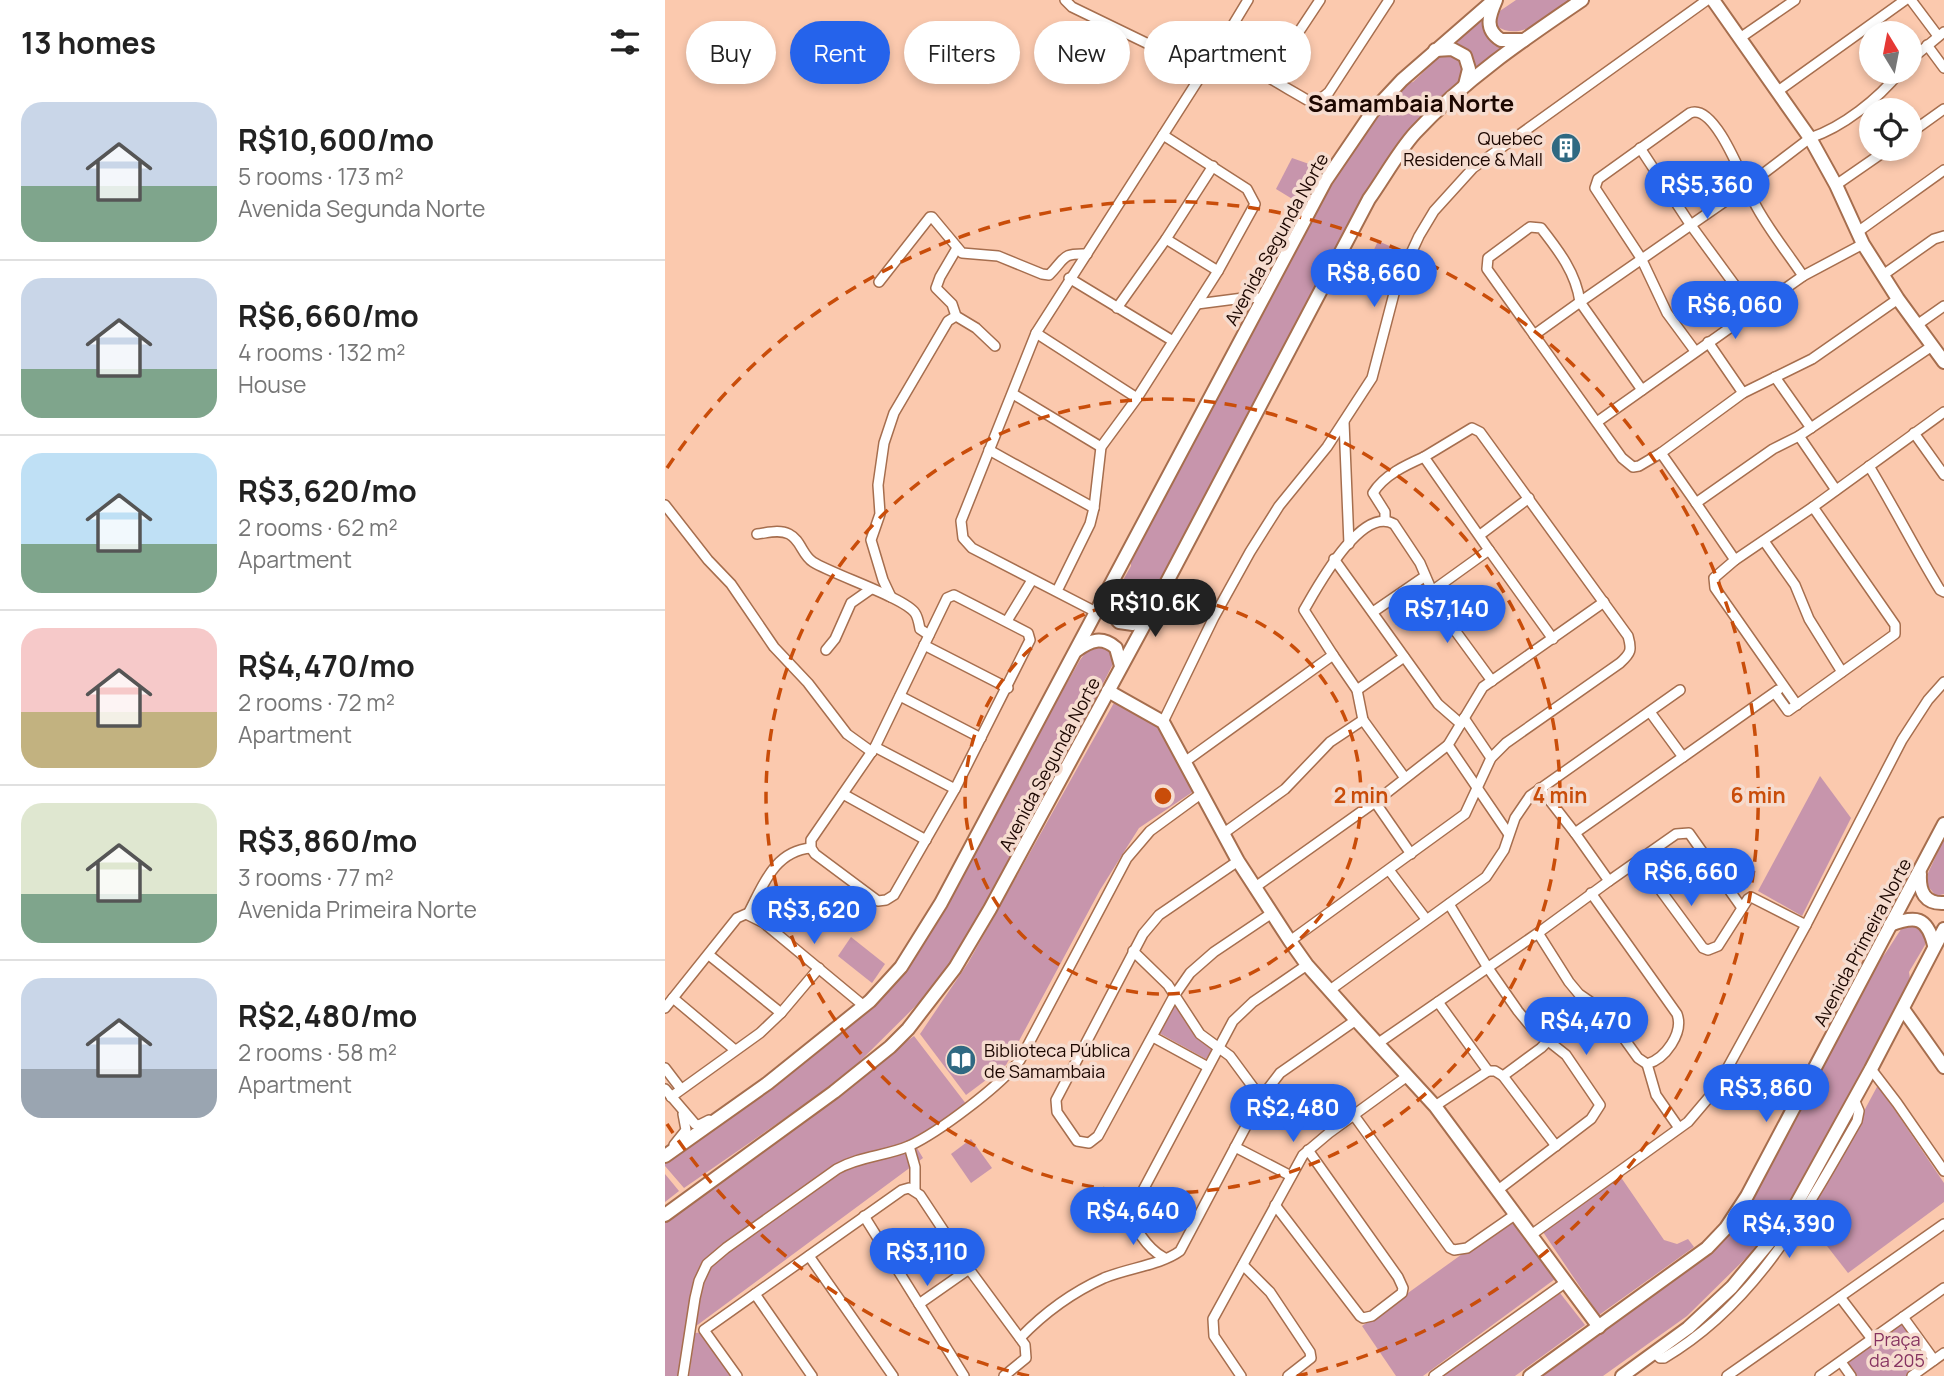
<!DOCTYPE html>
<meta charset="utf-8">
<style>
body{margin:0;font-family:Manrope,sans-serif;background:#f2f2f2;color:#222;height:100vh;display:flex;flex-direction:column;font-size:26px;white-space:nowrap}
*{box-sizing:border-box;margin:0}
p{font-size:23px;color:#767676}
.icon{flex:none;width:38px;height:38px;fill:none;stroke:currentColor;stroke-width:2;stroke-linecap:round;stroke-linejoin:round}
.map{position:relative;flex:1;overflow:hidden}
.drawer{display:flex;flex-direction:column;background:#fff;width:665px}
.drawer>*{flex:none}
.banner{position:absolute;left:21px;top:21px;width:665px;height:63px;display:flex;gap:14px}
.needle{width:46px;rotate:350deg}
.tools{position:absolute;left:1194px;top:21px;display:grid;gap:14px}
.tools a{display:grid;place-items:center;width:63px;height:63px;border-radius:50%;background:#fff;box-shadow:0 4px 10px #0003;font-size:35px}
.price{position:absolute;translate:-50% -60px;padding:0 16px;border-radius:24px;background:#2563eb;color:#fff;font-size:23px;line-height:46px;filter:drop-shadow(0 2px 4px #0008)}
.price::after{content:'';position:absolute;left:50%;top:42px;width:21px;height:16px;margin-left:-10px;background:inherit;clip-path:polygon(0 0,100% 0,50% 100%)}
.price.current{background:#222;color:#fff}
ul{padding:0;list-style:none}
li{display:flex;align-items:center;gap:21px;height:175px;padding:0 21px}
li+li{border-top:2px solid #e0e0e0}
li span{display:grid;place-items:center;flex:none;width:196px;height:140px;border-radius:21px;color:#555}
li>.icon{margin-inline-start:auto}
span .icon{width:84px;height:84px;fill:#fffc;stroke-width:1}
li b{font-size:30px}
h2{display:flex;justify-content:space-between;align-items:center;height:84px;padding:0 21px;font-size:30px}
.tag{padding:0 24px;border-radius:32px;background:#fff;box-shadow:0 4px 10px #0003;font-size:24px;line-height:63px}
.tag.current{background:#2563eb;color:#fff}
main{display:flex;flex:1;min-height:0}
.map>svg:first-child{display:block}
.green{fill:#c795ac}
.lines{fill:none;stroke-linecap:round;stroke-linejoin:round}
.street-casing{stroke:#a66e4e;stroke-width:12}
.secondary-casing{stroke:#a66e4e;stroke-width:16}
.street{stroke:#fff;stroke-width:9}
.secondary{stroke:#fff;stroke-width:12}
.ring{fill:none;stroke:#c94d0a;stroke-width:3.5;stroke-dasharray:12 9}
.labels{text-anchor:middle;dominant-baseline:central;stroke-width:7;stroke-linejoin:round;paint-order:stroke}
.poi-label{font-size:18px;fill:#1c0700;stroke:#f6dccf;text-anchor:end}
.street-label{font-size:18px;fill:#1c0700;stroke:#f6dccf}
.park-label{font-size:18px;fill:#863360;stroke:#f6dccf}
.district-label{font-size:24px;font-weight:bold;fill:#1c0700;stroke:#f6dccf}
.centre{fill:#c94d0a;stroke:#f6dccf;stroke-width:3.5}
.ring-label{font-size:21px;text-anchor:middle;font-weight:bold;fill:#c94d0a;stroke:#f6dccf;stroke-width:7;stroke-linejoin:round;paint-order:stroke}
</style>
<main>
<section class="drawer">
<h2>13 homes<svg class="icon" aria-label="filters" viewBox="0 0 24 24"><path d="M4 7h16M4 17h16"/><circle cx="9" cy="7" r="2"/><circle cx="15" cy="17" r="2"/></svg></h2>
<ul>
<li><span style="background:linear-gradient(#c9d6e8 60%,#7fa58c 0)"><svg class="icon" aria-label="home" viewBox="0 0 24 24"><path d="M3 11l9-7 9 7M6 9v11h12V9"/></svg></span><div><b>R$10,600/mo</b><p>5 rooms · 173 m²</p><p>Avenida Segunda Norte</p></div></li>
<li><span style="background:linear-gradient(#c9d6e8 65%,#7fa58c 0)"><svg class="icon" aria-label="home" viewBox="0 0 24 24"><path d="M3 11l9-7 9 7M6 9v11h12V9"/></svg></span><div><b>R$6,660/mo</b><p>4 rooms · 132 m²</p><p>House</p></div></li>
<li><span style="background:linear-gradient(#bfe0f5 65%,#7fa58c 0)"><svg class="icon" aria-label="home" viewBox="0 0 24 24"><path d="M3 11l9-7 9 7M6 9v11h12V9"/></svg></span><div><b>R$3,620/mo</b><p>2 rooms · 62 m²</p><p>Apartment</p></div></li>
<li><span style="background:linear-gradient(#f6c9c9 60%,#c2b280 0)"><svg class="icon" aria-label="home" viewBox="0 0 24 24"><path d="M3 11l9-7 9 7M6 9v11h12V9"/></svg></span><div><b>R$4,470/mo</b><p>2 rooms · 72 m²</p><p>Apartment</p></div></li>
<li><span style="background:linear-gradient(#dfe7d0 65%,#7fa58c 0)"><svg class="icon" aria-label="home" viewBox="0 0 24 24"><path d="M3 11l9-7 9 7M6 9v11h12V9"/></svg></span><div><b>R$3,860/mo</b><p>3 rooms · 77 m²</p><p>Avenida Primeira Norte</p></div></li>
<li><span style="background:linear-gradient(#c9d6e8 65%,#9aa5b1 0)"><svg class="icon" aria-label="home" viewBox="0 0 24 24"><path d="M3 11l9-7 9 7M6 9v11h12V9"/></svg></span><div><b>R$2,480/mo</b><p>2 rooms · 58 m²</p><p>Apartment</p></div></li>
</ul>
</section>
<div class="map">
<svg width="1279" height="1376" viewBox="0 0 1279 1376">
<rect width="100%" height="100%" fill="#fbc9ae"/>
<!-- green -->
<g class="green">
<path d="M851 0H904C881 16 857 44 830 25L829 15Z"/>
<path d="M820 14C821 31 822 39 838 47L808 70C808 54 799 47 787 41Z"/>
<path d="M783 53 798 62 800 70 797 79 768 104 766 113 746 134 500 576C485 583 485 603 468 615L456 613 449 603 448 598 466 566V557L678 162 716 111 740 84 748 82 774 57Z"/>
<polygon points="627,158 647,165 629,200 611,189"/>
<polygon points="713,241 736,251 719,290 695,280"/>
<polygon points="437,644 445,649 449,662 294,963 178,1078 19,1188 0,1166 0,1160 142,1056 247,957 415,660 426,645"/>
<polygon points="450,701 495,726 529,791 474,828 435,890 341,1065 301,1095 255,1034 303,963"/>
<polygon points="1155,776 1186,818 1137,916 1093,891"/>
<polygon points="1279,839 1279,894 1271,896 1262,885 1263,873"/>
<path d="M1240 924 1253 925 1260 932V945L1244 972 1245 979 1208 1053 1120 1210 1082 1257 1022 1316 938 1376H871L1057 1241 1088 1197 1206 969C1221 957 1228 939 1240 924Z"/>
<polygon points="186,937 220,964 207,983 173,956"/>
<polygon points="509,1003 532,1037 548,1048 541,1059 494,1033"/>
<polygon points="249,1036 305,1109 252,1148 258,1158 27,1329 21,1376 0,1376 0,1215"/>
<polygon points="1213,1085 1279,1183 1279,1202 1183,1273 1141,1219"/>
<polygon points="306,1139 327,1168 306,1183 286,1154"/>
<polygon points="953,1173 999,1240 1012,1244 1023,1239 1029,1247 934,1315 878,1232"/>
<polygon points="0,1174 14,1191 0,1202"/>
<polygon points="846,1219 890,1279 758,1376 731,1376 697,1326"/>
<polygon points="895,1293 920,1325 850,1376 775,1376"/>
<polygon points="1238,1311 1273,1362 1253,1376 1181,1376 1171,1361"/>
<polygon points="42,1332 71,1376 24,1376 30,1333"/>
</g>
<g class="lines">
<!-- street casing -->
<g class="street-casing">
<g id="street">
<polyline points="400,0 407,7 539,71"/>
<path d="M583 0 560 38C572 64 618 85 642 100 652 100 657 99 664 92L724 0"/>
<polyline points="1246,0 1273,36"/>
<polyline points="1075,38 1130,0"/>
<polyline points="1262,45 1279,68"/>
<polyline points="1244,61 1279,32"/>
<polyline points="604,77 655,0"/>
<polyline points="1113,91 1240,0"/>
<polyline points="1244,134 1279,109"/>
<polyline points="498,135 560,38"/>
<polyline points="975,148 1025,224 1088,310"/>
<polyline points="1171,185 1223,149"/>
<polyline points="1194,231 1279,170"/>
<polyline points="501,239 553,271"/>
<polyline points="292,248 275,277 271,288 287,304 291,316 311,328 330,346"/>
<polyline points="1218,275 1269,239 1279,236"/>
<polyline points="404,278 508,341"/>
<path d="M214 282 265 217H267L297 253 333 256 377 274 384 275C401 258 396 253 422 254"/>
<polyline points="532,304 586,297 598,299"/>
<polyline points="452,308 501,239 548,166"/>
<polyline points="1252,325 1279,306"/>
<polyline points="371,333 472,398"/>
<polyline points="869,335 915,302 977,390"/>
<polyline points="1043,342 1078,393"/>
<path d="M1030 351 1002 313 976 258 930 188 933 179 1025 113C1051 102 1080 186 1090 204 1103 229 1122 252 1138 276"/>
<polyline points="1110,377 1146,428"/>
<polyline points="348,394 436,447"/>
<polyline points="679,422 684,544"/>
<polyline points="932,422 1138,276 1198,244"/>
<polyline points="1249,433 1279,475"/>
<polyline points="1134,436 1171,490"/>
<polyline points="324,450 429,508"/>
<polyline points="996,453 1078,393 1147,359 1233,299"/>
<path d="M1204 466C1229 507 1250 549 1275 590L1279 592"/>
<path d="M1031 503 996 453 974 466 968 467 957 458 822 269 823 258 865 227 876 228C894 251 911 273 915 302L1082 186 1145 138C1178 127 1213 99 1235 72"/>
<polyline points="0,505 43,560 66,584 109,647 143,683 182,734 207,752"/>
<path d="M720 520V512L708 493C719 475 741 465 759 457"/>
<path d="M92 534C102 533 114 529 124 534 136 540 137 555 148 562 169 575 240 598 250 613 253 617 254 624 255 629L264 635"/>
<polyline points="815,535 864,498"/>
<polyline points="1099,541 1130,585 1144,619 1177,672"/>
<polyline points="824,550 888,639"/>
<polyline points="669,559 773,704 796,724"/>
<polyline points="1070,560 1031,503 1108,449 1134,436 1267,346"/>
<polyline points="392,591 425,524 429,508 436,447 472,398 553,271 590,204 582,189 498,135 371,333 296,521 298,538 307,548 431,612"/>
<polyline points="767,591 778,614 827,681"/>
<polygon points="289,595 363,633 365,640 290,789 229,895 221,900 213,901 150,854 146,848 146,840 210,747 282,598"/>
<polyline points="226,597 218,580 206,540 215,514 213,485 219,443 229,413 283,321 291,316"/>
<polyline points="708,612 759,577"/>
<polyline points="342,621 367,580"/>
<polyline points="259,645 343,688"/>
<polyline points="161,650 170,639 186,603 206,589"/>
<polyline points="668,655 692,690 698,720"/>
<polyline points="692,690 739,657"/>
<polyline points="1110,693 1123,711 1230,634 1230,625 1148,507"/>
<polyline points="235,696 316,738"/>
<polyline points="1132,705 1050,588 1049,578 1070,560 1148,507 1279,412"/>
<polyline points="799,718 826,758"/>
<polyline points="498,722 549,617 585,552 614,506 662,447 707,378 731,286 754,236 769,211 808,168 1042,0"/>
<polyline points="210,747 290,789"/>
<polyline points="1018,757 1113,690"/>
<path d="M521 761 668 655 639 610C652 588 696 505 729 524L755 563 767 591 824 550 759 457 807 428 815 432 963 636C967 650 966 653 955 663L841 743 826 758 800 814 625 941"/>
<polyline points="875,788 910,833"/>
<polyline points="178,794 261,840"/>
<polyline points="710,802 746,854"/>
<polyline points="559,833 620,789 665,742 698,720 740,778"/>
<polyline points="843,833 783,745 818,687 939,602"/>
<polyline points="573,861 494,915 478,934 391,1100 392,1112 412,1141 424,1143 433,1136 509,996 525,973 549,952 607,913"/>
<polyline points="974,861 1038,948 1043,950 1053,946 1083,899 1086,897 1141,925"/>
<polyline points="724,870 761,919"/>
<polyline points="944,881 1011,834 1024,833 1077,908"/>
<polyline points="589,888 710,802 783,745"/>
<path d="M926 893 1012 1014C1019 1033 1000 1059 982 1064L991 1095 1014 1128"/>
<polyline points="784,904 823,968 853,1011 867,1028 901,1055 935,1105 926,1119 833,1190"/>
<path d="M83 914C98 886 109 851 146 848"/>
<polyline points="873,933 904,982 914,994 940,1012 973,1058 982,1064"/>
<polyline points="468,951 503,985 535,1034 565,1056 596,1098"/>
<polyline points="44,955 116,1013"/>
<polyline points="665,990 821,877 839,850 850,818 865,796 1015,690"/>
<polyline points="8,998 70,1050"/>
<polyline points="773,1002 823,1071"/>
<polyline points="0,1008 72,918 81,914 99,923 199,1006"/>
<polyline points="488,1037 543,1067"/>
<polyline points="712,1044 873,933 944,881 910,833 1018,757 985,712"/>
<polyline points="0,1068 16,1089"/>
<polyline points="1206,1069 1232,1103 1279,1171"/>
<polyline points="838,1076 891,1146"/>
<polyline points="0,1089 30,1124 34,1125 44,1120"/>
<polyline points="6,1097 95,1033 116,1013 154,968"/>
<polyline points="770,1106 823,1071 830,1071 838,1076 876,1048 902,1022 928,1003"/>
<polyline points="688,1114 785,1248 789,1250 802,1248 851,1214"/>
<polyline points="9,1145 21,1130 18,1114"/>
<polyline points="244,1146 250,1167 250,1190"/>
<polyline points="570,1147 626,1176"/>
<polyline points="610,1205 695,1316 698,1318 707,1316 737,1293 738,1288 733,1277 643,1150"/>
<polyline points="199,1216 299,1376"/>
<polyline points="866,1235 1023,1122 1051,1089 1141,925 1237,740 1263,700 1279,682"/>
<polyline points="144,1256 228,1376"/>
<path d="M498 1257C485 1250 463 1224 468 1209L568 1021 588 1002 642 965"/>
<polyline points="578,1265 605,1292 645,1352 646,1358 623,1376"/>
<polyline points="90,1294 147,1376"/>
<polyline points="1175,1297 1207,1339"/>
<polyline points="254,1304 304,1269"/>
<polyline points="1238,1317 1269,1360"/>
<path d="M355 1338C379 1313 408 1292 439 1278 463 1268 496 1265 515 1251L596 1098 615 1073 691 1020"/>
<path d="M990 1353 995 1358H999C1091 1304 1141 1210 1192 1121L1194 1111 1189 1099"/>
<polyline points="1176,1362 1186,1376"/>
<path d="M18 1376 30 1298 34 1281 42 1264 61 1248 172 1169C195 1156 221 1156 244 1146 274 1132 335 1086 355 1060L462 858 485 831 537 793"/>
<polyline points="72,1376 39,1330 237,1190 244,1188 255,1195 304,1269 360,1345 361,1358 339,1376"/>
<polyline points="576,1376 549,1336 548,1319 638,1155 664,1133 741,1077"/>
<polyline points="769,1376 901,1282"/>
<polyline points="1062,1376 1279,1224"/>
<polyline points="1155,1376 1279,1288"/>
<polyline points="1247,1376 1279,1353"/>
</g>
</g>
<!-- secondary casing -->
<g class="secondary-casing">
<g id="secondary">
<path d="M831 0C824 16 819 29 836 40H859"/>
<polyline points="1048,0 1145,138 1171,185 1198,244 1233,299 1279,362"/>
<polyline points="770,50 787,49 800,56 804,69 800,85"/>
<polyline points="444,593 445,612 454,622 468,624 484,616"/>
<path d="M412 650C426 640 437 636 451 648L456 666"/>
<polyline points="443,691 498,722 573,861 625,941 642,965 691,1020 770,1106 934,1327"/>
<path d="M1255 874C1254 892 1260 904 1279 903"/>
<path d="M1225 925C1251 915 1262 917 1269 945"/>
<polyline points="1238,1009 1279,1067"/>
<polyline points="0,1156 103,1083 205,1001 236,967 276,903 661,180 708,111 737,80 829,0"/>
<path d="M0 1215 169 1092 225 1047 243 1029 290 968 325 909 484 616 704 199C719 178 733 152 750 133 799 80 858 40 917 0"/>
<polyline points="865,1376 1042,1248 1061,1228 1082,1196 1279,824"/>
<polyline points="957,1376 1023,1328 1067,1287 1122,1221 1206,1069 1279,929"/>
</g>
</g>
<!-- street -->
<use href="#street" class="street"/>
<!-- secondary -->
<use href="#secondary" class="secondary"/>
</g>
<!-- distance rings -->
<g class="ring">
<circle cx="498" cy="796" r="198"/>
<circle cx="498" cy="796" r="397"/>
<path d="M364 1376A595 595 0 0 1 2 1124M2 468A595 595 0 1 1 632 1376"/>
</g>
<!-- icons -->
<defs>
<g id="building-disc" transform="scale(1.575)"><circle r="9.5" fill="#2f6982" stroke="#f6dccf"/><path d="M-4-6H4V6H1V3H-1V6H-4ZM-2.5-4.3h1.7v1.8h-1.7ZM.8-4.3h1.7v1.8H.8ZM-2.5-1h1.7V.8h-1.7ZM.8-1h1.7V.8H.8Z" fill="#fff"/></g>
<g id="library-disc" transform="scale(1.575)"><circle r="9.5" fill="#2f6982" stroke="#f6dccf"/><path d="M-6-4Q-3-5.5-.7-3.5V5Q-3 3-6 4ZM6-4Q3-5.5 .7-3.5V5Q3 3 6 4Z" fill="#fff"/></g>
</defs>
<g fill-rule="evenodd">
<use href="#building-disc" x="901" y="148"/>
<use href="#library-disc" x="296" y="1060"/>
</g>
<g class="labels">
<!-- poi labels -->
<g class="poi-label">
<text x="878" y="138">Quebec<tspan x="878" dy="21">Residence &amp; Mall</tspan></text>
<text x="319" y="1050" text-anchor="start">Biblioteca Pública<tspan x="319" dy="21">de Samambaia</tspan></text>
</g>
<!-- street labels -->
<g class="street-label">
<text transform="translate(611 239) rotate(-61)">Avenida Segunda Norte</text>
<text transform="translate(384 764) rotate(-62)">Avenida Segunda Norte</text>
<text transform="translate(1197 942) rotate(-62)">Avenida Primeira Norte</text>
</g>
<!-- park labels -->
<g class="park-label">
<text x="1232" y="1339">Praça<tspan x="1232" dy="21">da 205</tspan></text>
</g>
<!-- district labels -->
<g class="district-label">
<text x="746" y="102">Samambaia Norte</text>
</g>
</g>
<circle cx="498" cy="796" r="10" class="centre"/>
<g class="ring-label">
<text x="696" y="803">2 min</text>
<text x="895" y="803">4 min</text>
<text x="1093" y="803">6 min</text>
</g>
</svg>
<div class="tools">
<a><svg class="needle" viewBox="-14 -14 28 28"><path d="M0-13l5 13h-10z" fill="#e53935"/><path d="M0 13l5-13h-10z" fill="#767676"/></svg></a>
<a><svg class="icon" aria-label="locate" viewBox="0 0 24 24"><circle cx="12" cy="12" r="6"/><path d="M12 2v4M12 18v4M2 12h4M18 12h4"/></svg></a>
</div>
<b class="price" style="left:1042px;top:221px">R$5,360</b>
<b class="price" style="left:709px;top:309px">R$8,660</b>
<b class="price" style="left:1070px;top:341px">R$6,060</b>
<b class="price current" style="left:490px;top:639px">R$10.6K</b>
<b class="price" style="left:782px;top:645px">R$7,140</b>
<b class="price" style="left:1026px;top:908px">R$6,660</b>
<b class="price" style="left:149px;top:946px">R$3,620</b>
<b class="price" style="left:921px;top:1057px">R$4,470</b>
<b class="price" style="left:1101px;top:1124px">R$3,860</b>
<b class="price" style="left:628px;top:1144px">R$2,480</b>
<b class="price" style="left:468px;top:1247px">R$4,640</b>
<b class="price" style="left:1124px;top:1260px">R$4,390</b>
<b class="price" style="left:262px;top:1288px">R$3,110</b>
<div class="banner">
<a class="tag">Buy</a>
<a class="tag current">Rent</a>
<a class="tag">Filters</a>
<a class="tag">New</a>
<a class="tag">Apartment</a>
</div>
</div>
</main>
